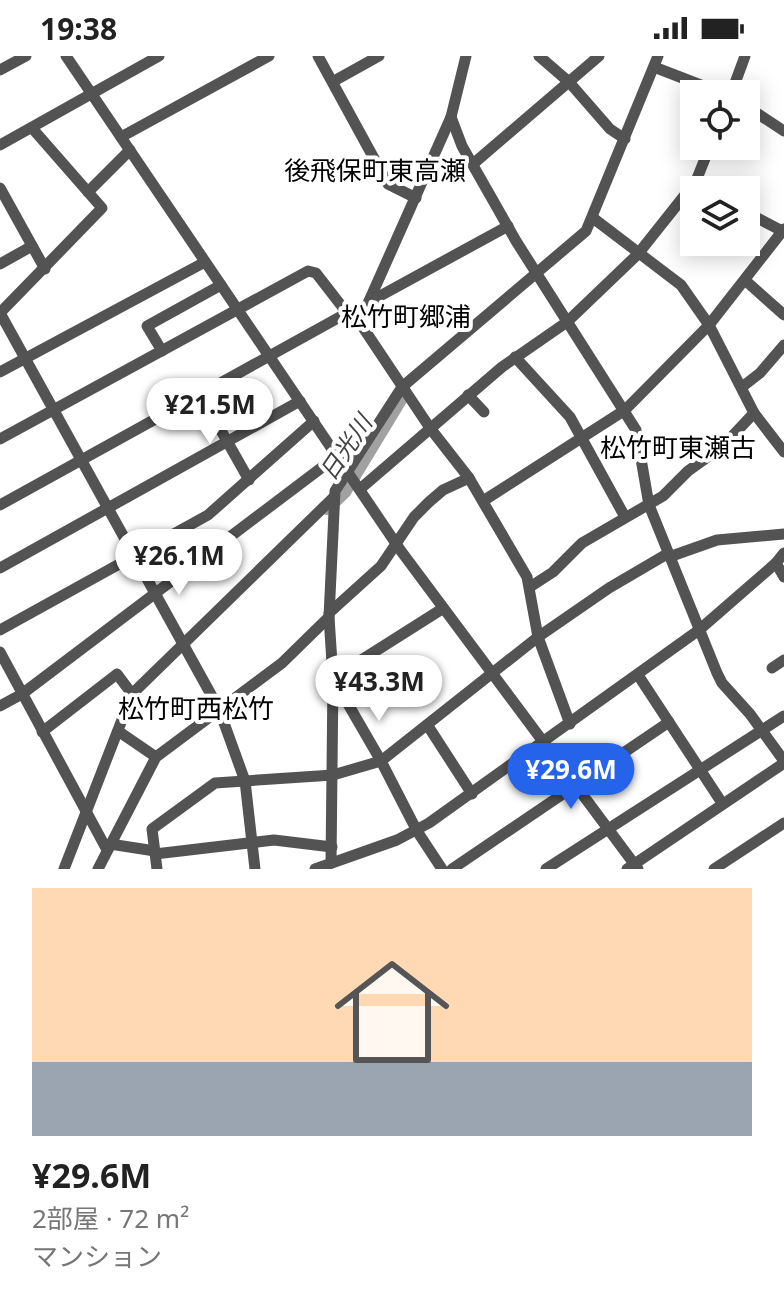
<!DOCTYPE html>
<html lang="ja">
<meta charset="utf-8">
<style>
body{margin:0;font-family:"Noto Sans","Noto Sans JP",sans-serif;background:#f6f6f6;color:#222;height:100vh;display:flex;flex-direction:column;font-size:30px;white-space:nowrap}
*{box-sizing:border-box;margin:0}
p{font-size:26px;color:#767676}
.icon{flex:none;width:44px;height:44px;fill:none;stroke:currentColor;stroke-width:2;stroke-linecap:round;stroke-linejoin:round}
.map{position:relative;height:813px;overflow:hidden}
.drawer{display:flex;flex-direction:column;background:#fff;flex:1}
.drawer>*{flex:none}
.tools{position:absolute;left:680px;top:24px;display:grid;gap:16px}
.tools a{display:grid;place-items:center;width:80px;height:80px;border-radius:0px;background:#fff;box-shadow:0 4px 20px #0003;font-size:40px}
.price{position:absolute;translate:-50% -68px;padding:0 18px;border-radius:28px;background:#fff;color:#222;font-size:26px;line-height:52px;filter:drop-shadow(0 2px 4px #0008)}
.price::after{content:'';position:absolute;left:50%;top:48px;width:24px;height:18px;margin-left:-12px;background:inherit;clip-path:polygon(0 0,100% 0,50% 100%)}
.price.current{background:#2563eb;color:#fff}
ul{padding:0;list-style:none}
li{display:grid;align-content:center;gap:16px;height:424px;padding:0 32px}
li+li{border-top:2px solid #e0e0e0}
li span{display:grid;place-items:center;height:248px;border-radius:0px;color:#555}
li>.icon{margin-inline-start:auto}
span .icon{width:144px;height:144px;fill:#fffc;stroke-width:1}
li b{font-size:34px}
.status{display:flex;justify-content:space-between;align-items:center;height:56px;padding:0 40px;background:#fff;direction:ltr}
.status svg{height:22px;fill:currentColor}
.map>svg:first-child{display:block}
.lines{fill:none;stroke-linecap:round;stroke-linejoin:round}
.river{stroke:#a1a1a1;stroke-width:14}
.minor{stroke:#535353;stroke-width:11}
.labels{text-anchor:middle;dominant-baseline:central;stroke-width:8;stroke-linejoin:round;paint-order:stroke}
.water-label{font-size:24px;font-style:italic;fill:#424242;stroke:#fff}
.quarter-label{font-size:26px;fill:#000;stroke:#fff}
</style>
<div class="status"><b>19:38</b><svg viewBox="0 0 49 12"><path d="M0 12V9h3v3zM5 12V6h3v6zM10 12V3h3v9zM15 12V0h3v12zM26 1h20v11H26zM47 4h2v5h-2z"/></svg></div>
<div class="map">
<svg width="784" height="813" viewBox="0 0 784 813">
<rect width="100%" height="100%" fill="#fff"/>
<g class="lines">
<!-- river -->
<polyline class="river" points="327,452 344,436 404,337"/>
<!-- minor -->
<g class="minor">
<polyline points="66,0 401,495 638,813"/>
<polyline points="318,0 388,128 416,142"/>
<polyline points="466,0 451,61 361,263 362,270 430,372 469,422 527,521 538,581 570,668"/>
<polyline points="539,0 569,26 610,73 625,83"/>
<polyline points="654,11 724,38"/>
<polyline points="0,14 26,0"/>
<polyline points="334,25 379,0"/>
<polyline points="731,38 745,0"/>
<polyline points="746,50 784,75"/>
<polyline points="451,61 462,90 516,185 636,374 649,449 717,617 722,627 750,658 784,705"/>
<polyline points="121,81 269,0"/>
<polyline points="0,89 159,0"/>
<polyline points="710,90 696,125 711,134"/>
<polyline points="473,108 599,0"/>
<polyline points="0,132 45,213"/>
<polyline points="88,136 130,94"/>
<polyline points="746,156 784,176"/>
<polyline points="593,162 681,229 709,269 754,357 784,396"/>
<polyline points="0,208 32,190"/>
<polyline points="746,225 784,259"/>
<polyline points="369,246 508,170"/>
<polyline points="0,257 219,653 245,725 255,813"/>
<polyline points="0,257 102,152 32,72"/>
<polyline points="162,295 147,270 221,229"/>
<polyline points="515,301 570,361 625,461"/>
<polyline points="0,316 205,206"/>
<polyline points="742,331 760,317 784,289"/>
<polyline points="201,339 249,424"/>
<polyline points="468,339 484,356"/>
<polyline points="0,383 308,215 316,217 347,257"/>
<polyline points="360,433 502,311 567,266 638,198 696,125"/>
<polyline points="483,445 625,354 709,269 784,173"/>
<polyline points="0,449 347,257 365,254"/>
<polyline points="669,501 717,484 784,478"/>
<polyline points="776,507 784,521"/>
<polyline points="0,512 300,345"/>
<polyline points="530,531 553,516 582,487 663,440 688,415 723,390 754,357"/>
<polyline points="329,557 381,510 414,461 429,446 443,434 469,422"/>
<polyline points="0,574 208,459 314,365"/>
<polyline points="0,596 107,794"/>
<polyline points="772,612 784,604"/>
<polyline points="638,619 722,747"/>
<polyline points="0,650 22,638 337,400"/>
<polyline points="428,670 472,738"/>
<polyline points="118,675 156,701"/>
<polyline points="42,676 117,618 132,638"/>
<polyline points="110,788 155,795"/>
<polyline points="155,798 274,784 332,791"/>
<polyline points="331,807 333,622 329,561 335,435 402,331 586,175 658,0"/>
<polyline points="64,813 132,638 333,442"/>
<polyline points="98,813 156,701 282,607 329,561"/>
<polyline points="157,813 152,773 215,727 333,719 381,705 538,581 609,532 667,498"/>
<polyline points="315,813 397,784 429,767 699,574 776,507 784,497"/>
<polyline points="442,813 417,775 381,705 333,622 442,553"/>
<polyline points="452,813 669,666"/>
<polyline points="546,813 784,660"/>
<polyline points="627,813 784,707"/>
<polyline points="714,813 784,767"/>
</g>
</g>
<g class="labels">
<!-- water labels -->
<g class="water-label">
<text transform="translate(345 391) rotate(-56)">日光川</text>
</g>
<!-- quarter labels -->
<g class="quarter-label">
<text x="375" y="114">後飛保町東高瀬</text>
<text x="406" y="260">松竹町郷浦</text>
<text x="678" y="391">松竹町東瀬古</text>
<text x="196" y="652">松竹町西松竹</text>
</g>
</g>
</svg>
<div class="tools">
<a><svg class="icon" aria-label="locate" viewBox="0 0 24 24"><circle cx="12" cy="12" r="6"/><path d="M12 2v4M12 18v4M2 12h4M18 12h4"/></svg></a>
<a><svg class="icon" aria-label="layers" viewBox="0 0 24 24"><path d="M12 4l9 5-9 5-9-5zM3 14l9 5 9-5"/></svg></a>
</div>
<b class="price" style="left:210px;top:390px">¥21.5M</b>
<b class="price" style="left:179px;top:541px">¥26.1M</b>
<b class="price" style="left:379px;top:667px">¥43.3M</b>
<b class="price current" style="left:571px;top:755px">¥29.6M</b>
</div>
<section class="drawer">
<ul>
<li><span style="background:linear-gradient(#ffd9b3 70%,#9aa5b1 0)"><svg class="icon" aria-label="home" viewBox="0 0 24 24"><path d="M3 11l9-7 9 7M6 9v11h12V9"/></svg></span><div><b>¥29.6M</b><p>2部屋 · 72 m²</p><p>マンション</p></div></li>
</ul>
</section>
